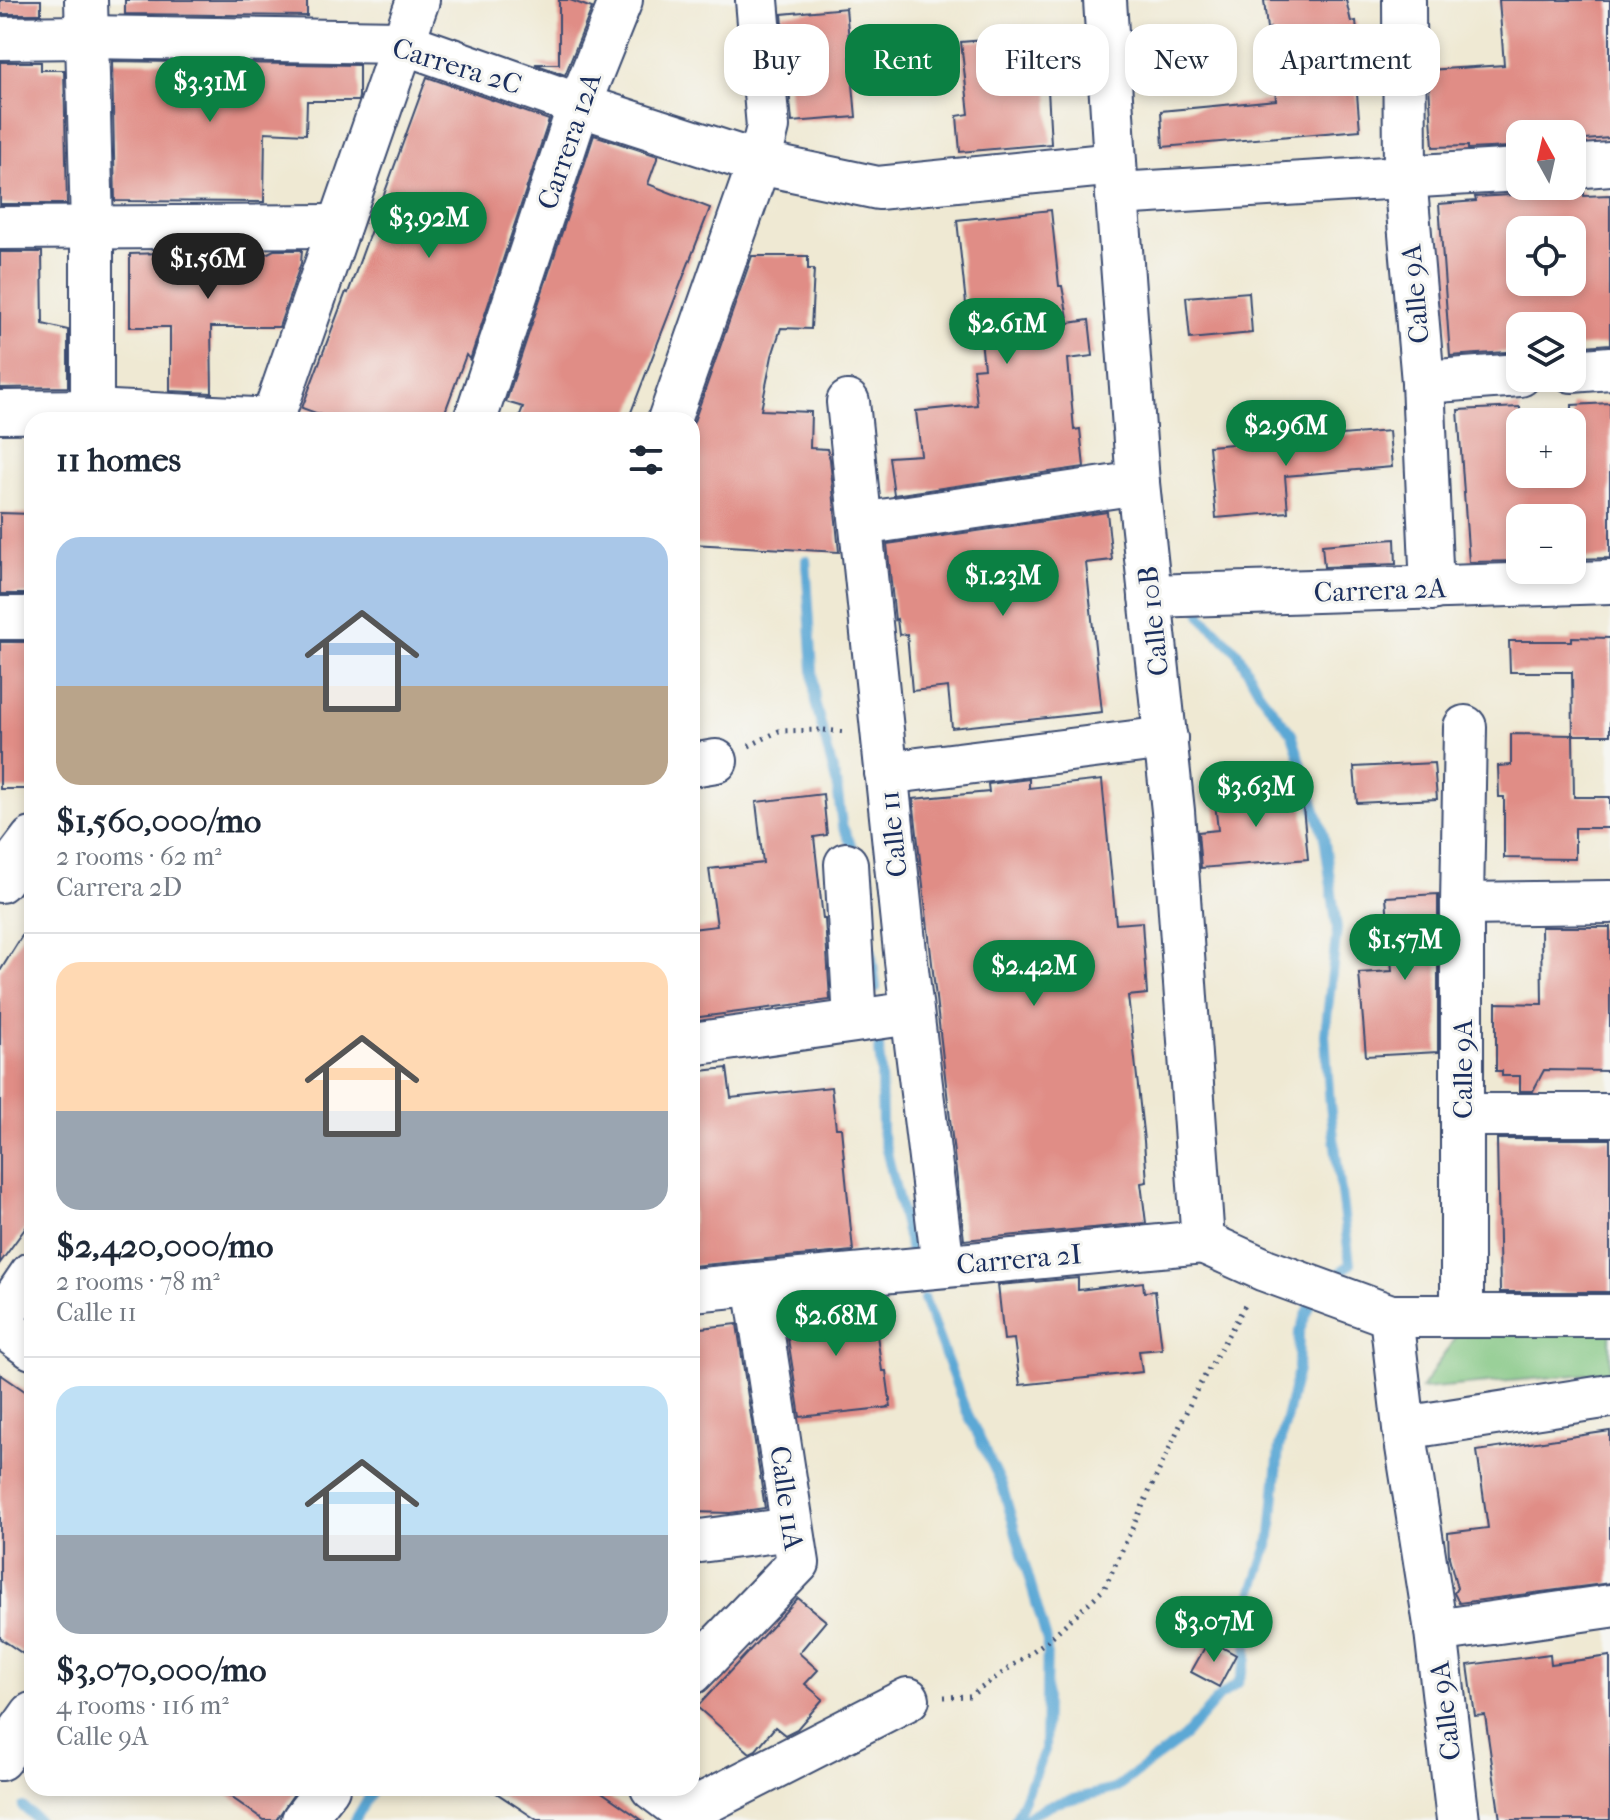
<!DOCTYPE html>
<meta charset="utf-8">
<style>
body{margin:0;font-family:"IM FELL French Canon",serif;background:#f6f6f7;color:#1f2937;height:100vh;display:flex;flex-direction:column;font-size:30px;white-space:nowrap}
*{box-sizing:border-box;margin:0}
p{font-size:26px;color:#747a83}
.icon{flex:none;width:44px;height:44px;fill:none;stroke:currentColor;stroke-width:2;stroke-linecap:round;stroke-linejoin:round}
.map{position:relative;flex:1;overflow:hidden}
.details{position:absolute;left:24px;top:412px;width:676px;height:1384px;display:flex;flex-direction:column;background:#fff;border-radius:24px;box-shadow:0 4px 12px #0003}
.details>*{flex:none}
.banner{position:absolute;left:724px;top:24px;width:760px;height:72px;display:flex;gap:16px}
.needle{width:52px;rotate:352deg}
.buttons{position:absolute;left:1506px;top:120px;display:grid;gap:16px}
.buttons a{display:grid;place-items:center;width:80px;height:80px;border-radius:16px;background:#fff;box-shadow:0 4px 12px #0003;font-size:40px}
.price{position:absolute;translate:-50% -68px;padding:0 18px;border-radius:28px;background:#0b8043;color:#fff;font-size:26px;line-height:52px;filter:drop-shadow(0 2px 4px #0008)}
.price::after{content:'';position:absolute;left:50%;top:48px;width:24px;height:18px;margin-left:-12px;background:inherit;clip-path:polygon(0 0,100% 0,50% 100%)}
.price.selected{background:#222;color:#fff}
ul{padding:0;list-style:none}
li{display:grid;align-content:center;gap:16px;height:424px;padding:0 32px}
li+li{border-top:2px solid #e0e1e3}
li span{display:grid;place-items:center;height:248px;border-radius:24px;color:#555}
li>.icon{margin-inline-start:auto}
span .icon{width:144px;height:144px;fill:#fffc;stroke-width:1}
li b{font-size:34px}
h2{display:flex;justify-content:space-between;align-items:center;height:96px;padding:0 32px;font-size:34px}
.pill{padding:0 28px;border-radius:24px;background:#fff;box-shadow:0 4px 12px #0003;font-size:28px;line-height:72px}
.pill.selected{background:#0b8043;color:#fff}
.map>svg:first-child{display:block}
.green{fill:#80c580;stroke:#4e7a6f;stroke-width:2}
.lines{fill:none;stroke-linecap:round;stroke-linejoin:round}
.stream{stroke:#5ca8d5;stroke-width:10}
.building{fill:#e08d86;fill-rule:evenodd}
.minor-casing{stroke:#3b4b70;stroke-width:46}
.path{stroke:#3b4b70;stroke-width:5;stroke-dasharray:2 6;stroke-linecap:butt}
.minor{stroke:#fff;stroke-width:42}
.labels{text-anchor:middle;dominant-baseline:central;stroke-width:6;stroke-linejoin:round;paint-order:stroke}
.street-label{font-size:28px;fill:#1b2f5e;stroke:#f6f6f2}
</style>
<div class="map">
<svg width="1610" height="1820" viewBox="0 0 1610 1820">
<rect width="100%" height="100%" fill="#f6f6f2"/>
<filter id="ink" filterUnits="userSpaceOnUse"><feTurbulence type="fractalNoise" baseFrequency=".0125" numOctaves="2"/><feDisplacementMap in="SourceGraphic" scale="16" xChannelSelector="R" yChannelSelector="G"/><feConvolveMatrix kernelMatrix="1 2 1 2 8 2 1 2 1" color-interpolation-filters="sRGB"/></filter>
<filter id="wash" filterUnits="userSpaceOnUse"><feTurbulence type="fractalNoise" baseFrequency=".006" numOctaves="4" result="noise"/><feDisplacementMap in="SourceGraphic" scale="32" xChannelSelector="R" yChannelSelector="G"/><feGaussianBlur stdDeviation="1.8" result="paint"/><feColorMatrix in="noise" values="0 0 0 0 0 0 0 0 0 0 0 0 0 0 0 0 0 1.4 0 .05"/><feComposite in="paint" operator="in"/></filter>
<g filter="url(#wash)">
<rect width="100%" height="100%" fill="#efe9d3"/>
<!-- green -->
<polygon class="green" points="1610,1324 1610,1372 1421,1389 1462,1327"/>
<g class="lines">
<!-- stream -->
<g class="stream">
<polyline points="806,560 815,702 837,786 842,825 856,855"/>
<polyline points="1199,605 1202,617 1237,652 1261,695 1292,734 1324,836 1337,929 1325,1035 1330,1105 1350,1264 1328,1283"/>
<polyline points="871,950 876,988"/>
<polyline points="878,1033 881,1074 882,1132 912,1256"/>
<polyline points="924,1299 964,1406 1002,1485 1047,1641 1045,1750 1015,1820"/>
<polyline points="23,1807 38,1820"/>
<polyline points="355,1820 374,1788"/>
<polyline points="1021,1820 1052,1804 1114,1789 1181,1740 1220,1696 1238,1683 1247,1659 1248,1606 1271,1536 1279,1448 1298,1370 1299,1332 1313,1299"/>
</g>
</g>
<g id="blocks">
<!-- building -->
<g class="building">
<rect x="0" y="0" width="41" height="14"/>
<polygon points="125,0 307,0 307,16 125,14"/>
<polygon points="559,0 570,0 592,8 565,75 535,64 559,64"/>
<polygon points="1264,0 1346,0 1351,22 1356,21 1359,57 1354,58 1360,130 1163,147 1161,111 1276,100 1270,28 1267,29"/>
<polygon points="1499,0 1610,0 1610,138 1572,141 1572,134 1520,134 1520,143 1509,144 1510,147 1468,149 1468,146 1433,147 1428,70 1504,65"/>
<polygon points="846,8 856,117 792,122 782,14"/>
<polygon points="1069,33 1072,69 1047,71 1051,144 960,152 957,116 969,114 961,42"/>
<polygon points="112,61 359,65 359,97 358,101 307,101 306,134 265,132 264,202 115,201"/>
<polygon points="0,62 41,62 41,70 64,70 67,204 0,204"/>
<polygon points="427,77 549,120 470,360 466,355 442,420 335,420 302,408 346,292 348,293"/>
<polygon points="594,135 658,156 648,184 710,208 628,420 518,420 523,407 506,402"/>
<path d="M1584 191V196L1610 195V344L1572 347V326H1520V351L1450 356 1439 204 1476 201 1475 197ZM1520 230H1572V282H1520Z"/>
<polygon points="1051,210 1059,286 1062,286 1069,323 1089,320 1093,356 1068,359 1074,430 1080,429 1084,467 894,495 889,457 921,455 916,411 977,405 973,369 984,368 978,311 967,313 957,220"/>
<polygon points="264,250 264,255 274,250 302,250 301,263 279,327 211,327 212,393 170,391 170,327 130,327 130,254"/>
<polygon points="0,252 42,252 43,324 68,330 68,387 0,388"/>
<polygon points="752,256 808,256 808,269 814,269 811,329 781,328 772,356 761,410 811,412 810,448 827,449 830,459 839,552 692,544 692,427"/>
<polygon points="1249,292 1252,333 1190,339 1186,297"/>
<polygon points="1610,403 1610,558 1572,559 1572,518 1520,518 1520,561 1469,562 1458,410 1520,407 1520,474 1572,474 1572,405"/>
<polygon points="1389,431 1392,467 1285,476 1288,512 1216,518 1209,446"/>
<polygon points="1107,512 1112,560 1086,563 1102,712 952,728 948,687 912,691 907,634 899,635 897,619 895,620 887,544"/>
<polygon points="0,513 32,514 32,594 0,594"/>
<polygon points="1395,539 1396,564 1324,567 1322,545"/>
<polygon points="1572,637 1610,638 1610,735 1573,735 1574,797 1610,797 1610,828 1575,828 1575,859 1504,858 1504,797 1499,797 1498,766 1511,765 1511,734 1573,735 1572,672 1510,672 1509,641 1572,641"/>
<rect x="0" y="642" width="32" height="147"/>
<polygon points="1434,763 1437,799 1357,803 1354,767"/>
<polygon points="1029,779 1029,788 1102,780 1116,924 1142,922 1147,994 1128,996 1144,1141 1147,1182 1141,1183 1146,1223 964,1240 913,799 989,792 988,784"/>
<polygon points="1301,786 1308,859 1201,868 1198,832 1218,830 1214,794"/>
<polygon points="823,794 827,835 814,837 823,919 825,919 830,1000 692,1018 692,929 717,926 709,869 763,863 756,802"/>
<polygon points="1438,894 1438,1052 1366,1056 1359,973 1392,971 1386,897"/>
<polygon points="32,920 32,1219 0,1263 0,971"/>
<polygon points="1541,927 1610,927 1610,1071 1544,1070 1533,1091 1520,1091 1520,1076 1502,1076 1502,1071 1496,1071 1496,1003 1542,1004"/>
<polygon points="727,1068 731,1098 831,1087 836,1128 841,1128 853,1251 692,1266 692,1072"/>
<polygon points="1497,1139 1610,1139 1610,1292 1500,1292"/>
<polygon points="1078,1278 1078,1290 1143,1282 1144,1292 1155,1291 1162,1349 1139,1351 1142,1372 1020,1385 1014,1339 1004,1340 998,1285"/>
<polygon points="869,1297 874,1336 877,1335 882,1371 886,1371 891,1407 800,1417 783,1306"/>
<polygon points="737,1324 765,1508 730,1513 692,1512 692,1329"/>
<polygon points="0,1374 32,1396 32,1660 0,1638"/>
<polygon points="1610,1431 1610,1583 1459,1603 1454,1593 1457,1588 1449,1557 1448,1533 1488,1528 1477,1451"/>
<polygon points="798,1598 826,1621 799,1653 818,1670 805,1684 823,1699 797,1729 785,1735 775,1727 756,1750 750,1753 697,1707"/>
<polygon points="1209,1640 1236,1655 1219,1687 1191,1672"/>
<polygon points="1550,1654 1551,1664 1610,1656 1610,1820 1500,1820 1485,1715 1475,1716 1468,1665"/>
<polygon points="218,1788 298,1788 276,1820 264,1820"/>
<polygon points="489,1788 596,1788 642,1820 537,1820"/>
</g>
</g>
</g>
<g filter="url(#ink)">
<use href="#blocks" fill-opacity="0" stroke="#3b4b70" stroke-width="2"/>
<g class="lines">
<!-- minor casing -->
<g class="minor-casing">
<g id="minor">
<polyline points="86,0 92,227 92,420"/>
<polyline points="1105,0 1117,194 1138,483 1173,811 1203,1242"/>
<polyline points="1404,0 1405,177 1423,382 1432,589"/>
<polyline points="0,38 85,37 401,42 579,105 759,163 878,188 1115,164"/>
<polyline points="1572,167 1610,164"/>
<polyline points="1117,194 1520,170"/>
<polyline points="0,228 339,226"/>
<polyline points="1572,371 1610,368"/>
<polyline points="1423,382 1520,375"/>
<polyline points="848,402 906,961 943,1266"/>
<polyline points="0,412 92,411 274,420"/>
<polyline points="272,420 418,0"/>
<polyline points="475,420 579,105 621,0"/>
<polyline points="669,420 759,163 768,127 757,0"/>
<polyline points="861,524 1138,483"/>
<polyline points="1150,596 1610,582"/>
<polyline points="0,618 32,618"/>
<polyline points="692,765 716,761"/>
<polyline points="886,773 1166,738"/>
<polyline points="846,864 855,1020"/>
<polyline points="0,881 32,839"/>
<polyline points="1462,904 1610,902"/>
<polyline points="692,1044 912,1013"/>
<polyline points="1462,1115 1610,1115"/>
<polyline points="1203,1242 1265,1270 1391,1316 1610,1316"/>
<polyline points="692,1290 1203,1242"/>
<polyline points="1391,1316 1404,1428 1436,1631 1458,1820"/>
<polyline points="1462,1316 1462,904 1465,727"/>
<polyline points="0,1320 32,1273"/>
<polyline points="0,1325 32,1348"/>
<polyline points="1404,1428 1610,1396"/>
<polyline points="692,1542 792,1529"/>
<polyline points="1436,1631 1610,1606"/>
<polyline points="692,1673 798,1563 755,1284"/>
<polyline points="0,1759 32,1714"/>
<polyline points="652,1788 685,1813"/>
<polyline points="685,1813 908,1699"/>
<polyline points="303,1820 328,1788"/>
</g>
</g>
<!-- path -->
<g class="path">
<polyline points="824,730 846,732"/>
<polyline points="749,746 779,731 820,730"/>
<polyline points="944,1697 970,1696 1047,1641 1104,1589 1195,1393 1247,1302"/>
</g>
<!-- minor -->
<use href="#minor" class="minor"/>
</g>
</g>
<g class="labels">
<!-- street labels -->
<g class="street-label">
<text transform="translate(457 66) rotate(17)">Carrera 2C</text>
<text transform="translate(569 141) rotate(-71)">Carrera 12A</text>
<text transform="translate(1415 294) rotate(-95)">Calle 9A</text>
<text transform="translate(1380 590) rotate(-2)">Carrera 2A</text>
<text transform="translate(1153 621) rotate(-96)">Calle 10B</text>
<text transform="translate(893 834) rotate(-96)">Calle 11</text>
<text transform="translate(1462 1069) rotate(-90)">Calle 9A</text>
<text transform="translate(1019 1259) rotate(-5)">Carrera 2I</text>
<text transform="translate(787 1498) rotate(82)">Calle 11A</text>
<text transform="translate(1445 1711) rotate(-97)">Calle 9A</text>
</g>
</g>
</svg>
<div class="buttons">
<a><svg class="needle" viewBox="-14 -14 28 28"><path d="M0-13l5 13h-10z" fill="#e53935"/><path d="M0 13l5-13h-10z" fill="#747a83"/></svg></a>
<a><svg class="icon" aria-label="locate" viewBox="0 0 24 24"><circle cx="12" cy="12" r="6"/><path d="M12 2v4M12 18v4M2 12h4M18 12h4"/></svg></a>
<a><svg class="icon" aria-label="layers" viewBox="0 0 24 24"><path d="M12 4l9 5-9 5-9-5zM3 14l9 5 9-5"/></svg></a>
<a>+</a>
<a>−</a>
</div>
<b class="price" style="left:210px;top:124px">$3.31M</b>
<b class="price" style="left:429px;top:260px">$3.92M</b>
<b class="price selected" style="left:208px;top:301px">$1.56M</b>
<b class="price" style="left:1007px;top:366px">$2.61M</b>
<b class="price" style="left:1286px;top:468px">$2.96M</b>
<b class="price" style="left:1003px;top:618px">$1.23M</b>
<b class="price" style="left:1256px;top:829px">$3.63M</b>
<b class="price" style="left:1405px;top:982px">$1.57M</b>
<b class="price" style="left:1034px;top:1008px">$2.42M</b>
<b class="price" style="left:836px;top:1358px">$2.68M</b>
<b class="price" style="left:1214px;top:1664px">$3.07M</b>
<div class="banner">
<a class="pill">Buy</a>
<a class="pill selected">Rent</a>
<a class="pill">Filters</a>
<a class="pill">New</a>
<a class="pill">Apartment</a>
</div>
<section class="details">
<h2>11 homes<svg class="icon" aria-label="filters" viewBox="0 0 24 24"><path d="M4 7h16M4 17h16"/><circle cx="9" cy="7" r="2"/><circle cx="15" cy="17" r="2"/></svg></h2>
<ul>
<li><span style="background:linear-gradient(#a9c7e8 60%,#b9a48a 0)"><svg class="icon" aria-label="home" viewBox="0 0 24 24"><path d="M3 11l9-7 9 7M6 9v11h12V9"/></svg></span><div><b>$1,560,000/mo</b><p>2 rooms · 62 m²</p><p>Carrera 2D</p></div></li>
<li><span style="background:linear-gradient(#ffd9b3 60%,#9aa5b1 0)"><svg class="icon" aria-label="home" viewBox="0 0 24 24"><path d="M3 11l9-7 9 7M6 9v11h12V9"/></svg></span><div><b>$2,420,000/mo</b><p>2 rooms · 78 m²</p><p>Calle 11</p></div></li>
<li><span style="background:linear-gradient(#bfe0f5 60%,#9aa5b1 0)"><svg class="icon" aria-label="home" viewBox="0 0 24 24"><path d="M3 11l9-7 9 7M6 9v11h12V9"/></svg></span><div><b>$3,070,000/mo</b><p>4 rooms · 116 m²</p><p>Calle 9A</p></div></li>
</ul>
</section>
</div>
